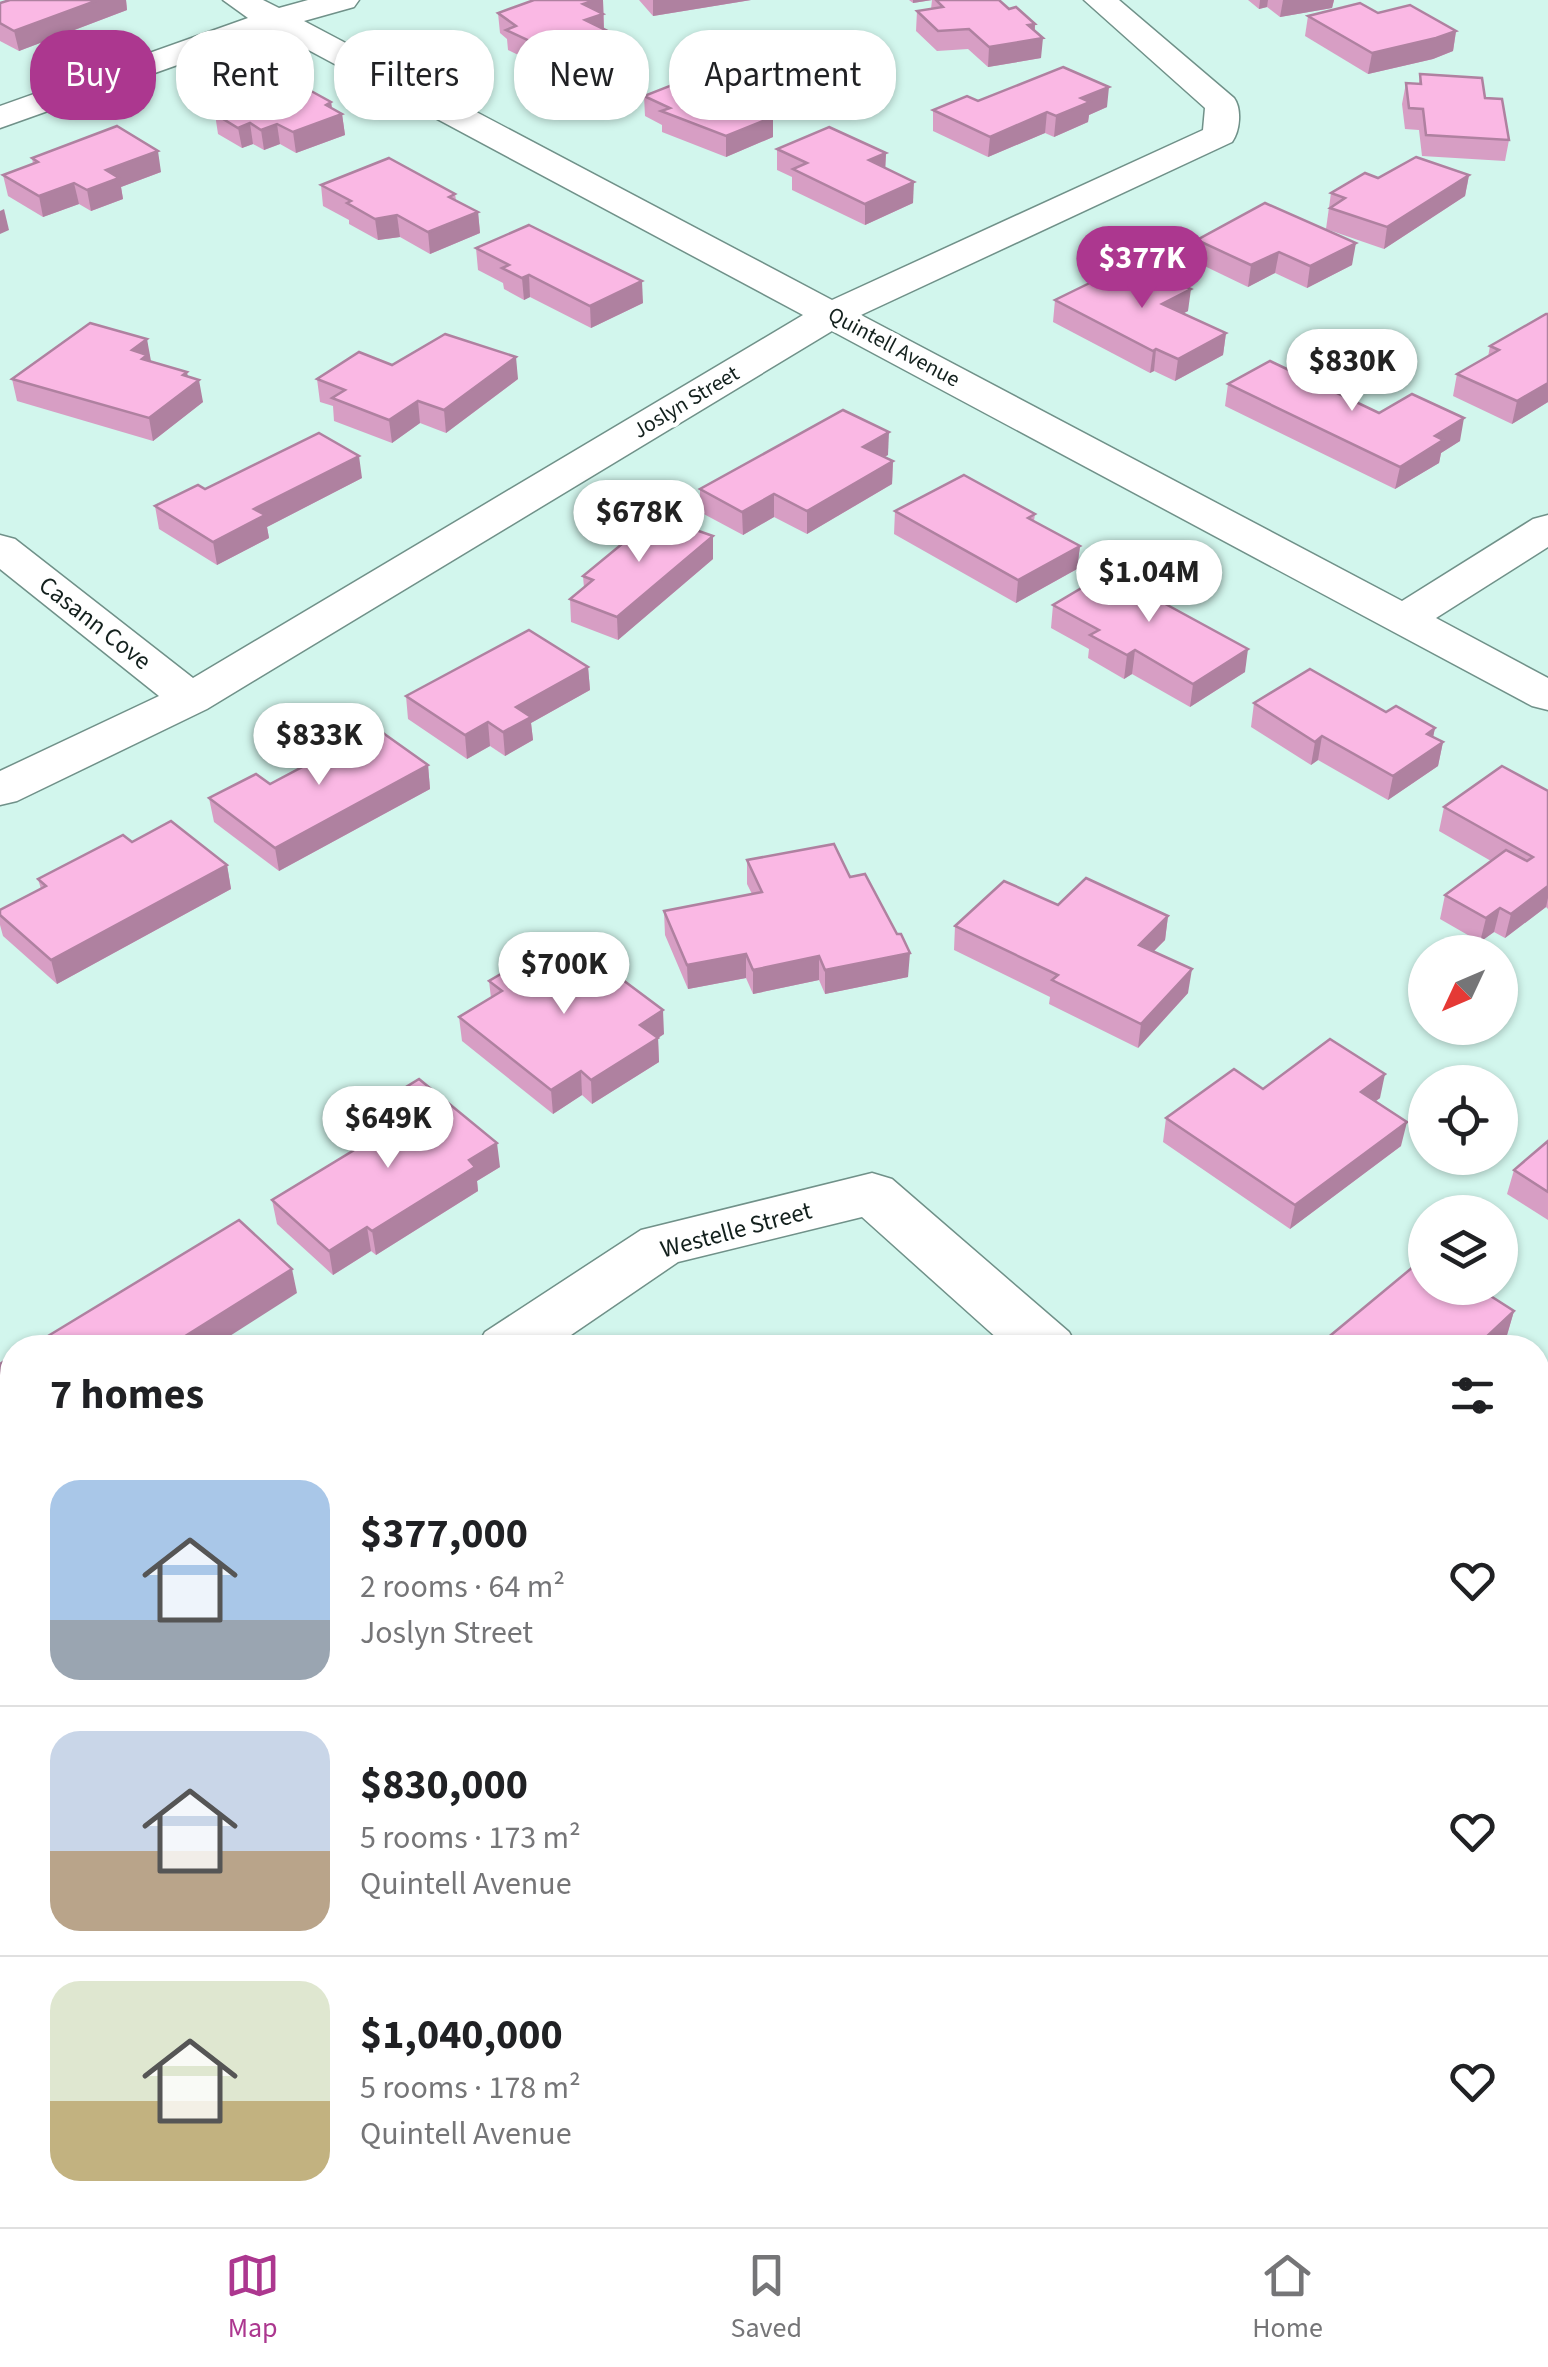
<!DOCTYPE html>
<meta charset="utf-8">
<style>
body{margin:0;font-family:"Source Sans 3",sans-serif;background:#f2f2f2;color:#202124;height:100vh;display:flex;flex-direction:column;font-size:38px;white-space:nowrap}
*{box-sizing:border-box;margin:0}
p{font-size:32px;color:#757577}
.icon{flex:none;width:55px;height:55px;fill:none;stroke:currentColor;stroke-width:2;stroke-linecap:round;stroke-linejoin:round}
.map{position:relative;flex:1;overflow:hidden}
.drawer{position:absolute;left:0px;top:1335px;width:1550px;height:892px;display:flex;flex-direction:column;background:#fff;border-radius:40px 40px 0 0;box-shadow:0 2px 8px #0004}
.drawer>*{flex:none}
.guide{position:absolute;left:30px;top:30px;width:1000px;height:90px;display:flex;gap:20px}
.needle{width:65px;rotate:226deg}
.fabs{position:absolute;left:1408px;top:935px;display:grid;gap:20px}
.fabs a{display:grid;place-items:center;width:110px;height:110px;border-radius:50%;background:#fff;box-shadow:0 2px 8px #0004;font-size:50px}
.price{position:absolute;translate:-50% -85px;padding:0 22px;border-radius:35px;background:#fff;color:#222;font-size:32px;line-height:65px;filter:drop-shadow(0 2px 5px #0008)}
.price::after{content:'';position:absolute;left:50%;top:60px;width:30px;height:22px;margin-left:-15px;background:inherit;clip-path:polygon(0 0,100% 0,50% 100%)}
.price.selected{background:#ac378f;color:#fff}
ul{padding:0;list-style:none}
li{display:flex;align-items:center;gap:30px;height:250px;padding:0 50px}
li+li{border-top:2px solid #e0e0e0}
li span{display:grid;place-items:center;flex:none;width:280px;height:200px;border-radius:30px;color:#555}
li>.icon{margin-inline-start:auto}
span .icon{width:120px;height:120px;fill:#fffc;stroke-width:1}
li b{font-size:42px}
h2{display:flex;justify-content:space-between;align-items:center;height:120px;padding:0 50px;font-size:42px}
.pill{padding:0 35px;border-radius:40px;background:#fff;box-shadow:0 2px 8px #0004;font-size:35px;line-height:90px}
.pill.selected{background:#ac378f;color:#fff}
.tab-bar{display:flex;justify-content:space-around;align-items:center;height:140px;border-top:2px solid #e0e0e0;background:#fff;font-size:28px;color:#757577}
.tab-bar a{display:grid;justify-items:center;gap:5px}
.tab-bar .selected{color:#ac378f}
.map>svg:first-child{display:block}
.lines{fill:none;stroke-linecap:round;stroke-linejoin:round}
.minor-casing{stroke:#709189;stroke-width:3}
.minor{fill:#fff;fill-rule:evenodd}
.wall{fill:#d79ec4}
.shaded-wall{fill:#af81a0}
.building{fill:#fab8e4;stroke:#af81a0;stroke-width:2.5}
.labels{text-anchor:middle;dominant-baseline:central;stroke-width:9;stroke-linejoin:round;paint-order:stroke}
.far-street-label{font-size:22px;fill:#13201d;stroke:#fff}
.street-label{font-size:25px;fill:#13201d;stroke:#fff}
</style>
<div class="map">
<svg width="1548" height="2227" viewBox="0 0 1548 2227">
<rect width="100%" height="100%" fill="#d2f6ed"/>
<g class="lines">
<!-- minor casing -->
<g class="minor-casing">
<g id="minor">
<path d="M223 0H263L279 8 308 0H359L354 7 304 21 832 300 1203 130 1205 108 1084 0H1119L1234 98C1242 109 1240 131 1232 142L861 315 1402 601 1533 519 1548 515V547L1436 618 1548 678V710L1532 706 832 331 207 709 17 801 0 805V771L159 696 0 569V535L15 539 193 678 803 315 273 31 0 128V106L248 18Z"/>
<polygon points="872,1173 892,1179 1069,1332 1078,1348 1008,1348 862,1217 678,1262 552,1348 476,1348 485,1332 641,1230"/>
<polygon points="12,1645 12,1706 0,1711 0,1650"/>
<polygon points="1538,1744 1548,1747 1548,1813 1538,1810"/>
<polygon points="1548,1848 1548,1922 1538,1926 1538,1852"/>
<polygon points="1236,2215 1318,2215 1313,2227 1231,2227"/>
</g>
</g>
<!-- minor -->
<use href="#minor" class="minor"/>
</g>
<!-- wall -->
<g class="wall">
<polygon points="10,0 126,0 127,10 19,51 0,41 0,3"/>
<polygon points="603,0 604,29 616,35 617,55 576,70 549,61 539,65 508,50 507,39 500,33 498,13"/>
<polygon points="639,0 751,0 653,16"/>
<polygon points="909,0 999,0 1009,9 1035,24 1035,30 1041,58 988,67 968,49 937,51 916,31 917,11 931,9 932,0 913,3"/>
<polygon points="1248,0 1334,0 1332,8 1280,17 1267,7 1259,9"/>
<polygon points="1378,13 1456,31 1453,51 1433,59 1368,74 1305,36 1308,16"/>
<polygon points="1420,74 1485,98 1509,140 1505,161 1422,156 1419,130 1405,129 1402,104 1406,83 1419,84"/>
<polygon points="752,79 752,98 762,111 773,137 726,157 662,132 662,125 645,116 644,96"/>
<polygon points="220,88 296,88 331,102 332,108 342,114 345,135 296,153 280,144 264,150 253,144 242,148 218,134 215,114 225,110 223,109"/>
<polygon points="978,101 1107,107 1089,115 1088,122 1054,137 1045,133 988,157 933,131 933,110"/>
<polygon points="777,149 886,153 885,168 913,203 865,225 792,190 792,177 777,170"/>
<polygon points="32,158 161,172 121,187 123,199 91,211 79,204 43,217 8,196 3,175 33,164"/>
<polygon points="1469,175 1465,196 1384,249 1326,229 1331,193 1378,178"/>
<polygon points="321,185 455,194 456,200 478,212 480,233 430,254 400,237 378,240 349,224 349,220 323,206"/>
<polygon points="1265,203 1352,265 1307,288 1275,273 1248,287 1194,261 1197,240"/>
<polygon points="476,248 643,303 591,328 530,297 524,300 504,289 503,283 478,270"/>
<polygon points="1055,300 1188,311 1183,313 1226,333 1223,355 1175,381 1154,371 1150,373 1053,322"/>
<polygon points="1548,314 1548,402 1512,424 1453,396 1457,374 1488,357 1490,346"/>
<polygon points="151,361 188,377 203,402 153,441 17,401 12,379"/>
<polygon points="392,365 518,379 446,433 420,423 392,443 334,421 333,406 320,402 317,379"/>
<polygon points="1228,384 1379,413 1460,441 1441,453 1439,463 1395,489 1225,406"/>
<polygon points="888,455 884,457 893,461 892,484 807,534 774,517 743,535 700,512 700,489"/>
<polygon points="362,478 267,527 269,538 217,565 159,529 155,506 205,489"/>
<polygon points="895,511 1035,514 1034,521 1080,546 1077,569 1016,603 894,534"/>
<polygon points="713,559 618,640 571,622 570,599 584,588 583,576"/>
<polygon points="1162,602 1245,672 1190,707 1132,674 1124,679 1088,658 1089,649 1051,628 1053,605"/>
<polygon points="588,667 590,690 531,723 533,740 505,756 490,746 467,759 408,719 406,696"/>
<polygon points="1254,703 1435,728 1433,737 1443,742 1438,766 1388,800 1318,760 1311,765 1251,727"/>
<polygon points="428,765 430,789 279,871 214,822 209,798 270,784"/>
<polygon points="1548,791 1548,909 1546,907 1505,938 1494,932 1480,942 1440,919 1445,895 1491,861 1439,831 1444,807"/>
<polygon points="132,842 227,865 231,889 57,984 3,936 0,925 0,910 41,889 38,879"/>
<polygon points="747,860 850,877 908,977 825,994 819,980 753,994 746,978 688,989 665,935 664,911 752,894 747,884"/>
<polygon points="1058,905 1168,916 1165,940 1154,951 1188,993 1138,1048 1049,1004 1050,997 954,950 955,926"/>
<polygon points="555,963 664,1034 658,1038 659,1062 592,1104 582,1095 553,1114 462,1041 459,1017 491,998 489,981"/>
<polygon points="1263,1089 1380,1098 1375,1101 1401,1146 1290,1229 1163,1142 1166,1118"/>
<polygon points="393,1095 500,1167 477,1181 478,1191 376,1255 371,1251 333,1275 277,1224 272,1200 400,1122 396,1119"/>
<polygon points="1548,1141 1548,1220 1507,1194 1514,1170"/>
<polygon points="1514,1311 1507,1335 1495,1348 1328,1348 1331,1335"/>
<polygon points="880,2215 961,2215 949,2227 891,2227"/>
</g>
<!-- shaded-wall -->
<g class="shaded-wall">
<polygon points="98,0 126,0 127,10 19,51 14,31"/>
<polygon points="596,0 603,0 604,34 586,40 583,4"/>
<polygon points="653,0 751,0 653,16"/>
<polygon points="913,0 932,0 913,3"/>
<polygon points="1260,0 1268,0 1267,7 1259,9"/>
<polygon points="1283,0 1334,0 1332,8 1280,17"/>
<polygon points="1035,24 1034,39 1043,38 1041,58 988,67 989,47 1028,25"/>
<polygon points="1456,31 1453,51 1433,59 1368,74 1372,53"/>
<polygon points="616,35 617,55 576,70 575,50"/>
<polygon points="548,41 549,61 539,65 538,45"/>
<polygon points="752,79 752,99 730,87"/>
<polygon points="1109,87 1107,107 1089,115 1088,122 1054,137 1056,116 1081,98"/>
<polygon points="331,102 333,117 342,114 345,135 296,153 293,132 326,105"/>
<polygon points="762,103 762,121 773,117 773,137 726,157 726,136 752,107"/>
<polygon points="1047,112 1045,133 988,157 990,137"/>
<polygon points="250,123 253,144 242,148 238,128"/>
<polygon points="277,124 280,144 264,150 261,130"/>
<polygon points="158,151 161,172 121,187 123,199 91,211 87,190 106,170"/>
<polygon points="886,153 885,174 869,160"/>
<polygon points="1469,175 1465,196 1384,249 1387,227"/>
<polygon points="914,182 913,203 865,225 865,204"/>
<polygon points="74,183 79,204 43,217 39,196"/>
<polygon points="4,209 9,230 0,234 0,211"/>
<polygon points="478,212 480,233 430,254 428,232"/>
<polygon points="397,215 400,237 378,240 375,219"/>
<polygon points="1356,243 1352,265 1307,288 1310,266"/>
<polygon points="1279,252 1275,273 1248,287 1251,265"/>
<polygon points="529,275 530,297 524,300 522,278"/>
<polygon points="642,281 643,303 591,328 590,306"/>
<polygon points="1191,289 1188,311 1160,326 1162,304"/>
<polygon points="1226,333 1223,355 1175,381 1178,359"/>
<polygon points="147,339 151,361 149,363 132,350"/>
<polygon points="1156,349 1154,371 1150,373 1153,351"/>
<polygon points="516,357 518,379 446,433 444,410"/>
<polygon points="187,372 190,387 199,380 203,402 153,441 149,418 183,375"/>
<polygon points="1548,383 1548,402 1512,424 1517,401"/>
<polygon points="418,401 420,423 392,443 389,420"/>
<polygon points="1464,418 1460,441 1441,453 1439,463 1395,489 1400,467 1435,436"/>
<polygon points="889,432 888,455 863,469 863,447"/>
<polygon points="359,456 362,478 267,527 269,538 217,565 213,542 254,509"/>
<polygon points="893,461 892,484 807,534 807,511"/>
<polygon points="774,494 774,517 743,535 742,512"/>
<polygon points="713,536 713,559 618,640 617,617"/>
<polygon points="1080,546 1077,569 1016,603 1018,580"/>
<polygon points="1164,586 1161,609 1149,595"/>
<polygon points="1248,649 1245,672 1190,707 1193,684"/>
<polygon points="1135,650 1132,674 1124,679 1127,655"/>
<polygon points="588,667 590,690 531,723 533,740 505,756 503,732 516,707"/>
<polygon points="488,722 490,746 467,759 465,735"/>
<polygon points="1435,728 1430,751 1443,742 1438,766 1388,800 1393,776 1427,734"/>
<polygon points="1322,736 1318,760 1311,765 1315,742"/>
<polygon points="428,765 430,789 279,871 275,848"/>
<polygon points="227,865 231,889 57,984 51,960"/>
<polygon points="1548,886 1548,898 1546,907 1505,938 1511,914"/>
<polygon points="1500,908 1494,932 1480,942 1486,918"/>
<polygon points="1168,916 1165,940 1136,969 1139,945"/>
<polygon points="910,953 908,977 825,994 825,970"/>
<polygon points="746,954 746,978 688,989 687,965"/>
<polygon points="819,956 819,980 753,994 753,970"/>
<polygon points="1192,969 1188,993 1138,1048 1141,1024"/>
<polygon points="663,1010 664,1034 658,1038 659,1062 592,1104 591,1080 640,1025"/>
<polygon points="581,1071 582,1095 553,1114 551,1090"/>
<polygon points="1385,1074 1380,1098 1356,1116 1361,1092"/>
<polygon points="1407,1122 1401,1146 1290,1229 1295,1205"/>
<polygon points="497,1143 500,1167 477,1181 478,1191 376,1255 372,1231 469,1160"/>
<polygon points="367,1227 371,1251 333,1275 329,1251"/>
<polygon points="292,1269 297,1293 211,1348 172,1348 171,1345"/>
<polygon points="1514,1311 1507,1335 1493,1348 1484,1339"/>
<polygon points="12,1454 12,1482 0,1490 0,1462"/>
<polygon points="1548,1457 1548,1474 1538,1483 1538,1467"/>
<polygon points="12,2048 12,2076 0,2086 0,2058"/>
<polygon points="943,2215 961,2215 949,2227 931,2227"/>
</g>
<!-- building -->
<g class="building">
<polygon points="10,0 98,0 14,31 0,23 0,3"/>
<polygon points="534,0 596,0 583,4 603,14 585,20 616,35 575,50 548,41 538,45 506,30 516,26 498,13"/>
<polygon points="936,0 999,0 1009,9 1016,7 1035,24 1028,25 1043,38 989,47 969,29 938,31 917,11 943,7"/>
<polygon points="1360,3 1378,13 1410,5 1456,31 1436,38 1372,53 1308,16"/>
<polygon points="723,65 752,79 730,87 762,103 752,107 773,117 726,136 661,111 670,108 644,96"/>
<polygon points="1063,67 1109,87 1081,98 1090,102 1056,116 1047,112 990,137 933,110 967,96 978,101"/>
<polygon points="267,72 296,88 302,86 331,102 326,105 342,114 293,132 277,124 261,130 250,123 238,128 215,114 246,103 220,88"/>
<polygon points="1420,74 1482,78 1485,98 1502,99 1509,140 1426,135 1423,109 1409,108 1406,83 1421,84"/>
<polygon points="117,126 158,151 106,170 119,178 87,190 74,183 39,196 3,175 38,162 32,158"/>
<polygon points="829,127 886,153 869,160 914,182 865,204 793,169 807,163 777,149"/>
<polygon points="1416,157 1469,175 1387,227 1330,208 1345,198 1331,193 1365,173 1378,178"/>
<polygon points="389,158 455,194 449,197 478,212 428,232 397,215 375,219 347,203 351,201 321,185"/>
<polygon points="1265,203 1356,243 1310,266 1279,252 1251,265 1197,240"/>
<polygon points="529,225 642,281 590,306 529,275 522,278 502,268 509,265 476,248"/>
<polygon points="1140,265 1191,289 1162,304 1226,333 1178,359 1156,349 1153,351 1055,300 1106,275 1113,278"/>
<polygon points="1546,314 1548,314 1548,383 1517,401 1457,374 1499,350 1490,346"/>
<polygon points="90,323 147,339 132,350 147,355 142,359 187,372 183,375 199,380 149,418 12,379"/>
<polygon points="445,334 516,357 444,410 418,401 389,420 332,398 345,390 317,379 359,352 392,365"/>
<polygon points="1270,361 1379,413 1412,394 1464,418 1435,436 1443,440 1400,467 1228,384"/>
<polygon points="843,410 889,432 863,447 893,461 807,511 774,494 742,512 700,489"/>
<polygon points="319,433 359,456 254,509 265,515 213,542 155,506 198,485 205,489"/>
<polygon points="964,475 1035,514 1028,518 1080,546 1018,580 895,511"/>
<polygon points="656,516 713,536 617,617 570,599 593,580 583,576"/>
<polygon points="1122,564 1164,586 1149,595 1248,649 1193,684 1135,650 1127,655 1090,635 1099,630 1053,605"/>
<polygon points="529,630 588,667 516,707 531,717 503,732 488,722 465,735 406,696"/>
<polygon points="1310,669 1386,712 1396,706 1435,728 1427,734 1443,742 1393,776 1322,736 1315,742 1254,703"/>
<polygon points="376,728 428,765 275,848 209,798 256,774 270,784"/>
<polygon points="1502,766 1548,791 1548,886 1511,914 1500,908 1486,918 1445,895 1506,850 1527,861 1533,857 1444,807"/>
<polygon points="171,821 227,865 51,960 0,915 0,910 46,886 38,879 123,835 132,842"/>
<polygon points="834,844 850,877 865,874 897,934 901,934 910,953 825,970 819,956 753,970 746,954 687,965 664,911 762,892 747,860"/>
<polygon points="1086,878 1168,916 1139,945 1192,969 1141,1024 1052,980 1058,975 955,926 1004,881 1058,905"/>
<polygon points="580,948 663,1010 640,1025 658,1038 591,1080 581,1071 551,1090 459,1017 502,991 489,981 540,951 555,963"/>
<polygon points="1330,1039 1385,1074 1361,1092 1407,1122 1295,1205 1166,1118 1234,1069 1263,1089"/>
<polygon points="419,1079 497,1143 469,1160 475,1167 372,1231 367,1227 329,1251 272,1200 415,1113 393,1095"/>
<polygon points="1548,1141 1548,1192 1514,1170"/>
<polygon points="239,1220 292,1269 171,1345 174,1348 58,1348 48,1336"/>
<polygon points="1425,1257 1425,1288 1478,1288 1514,1311 1484,1339 1495,1346 1494,1348 1349,1348 1331,1335"/>
<polygon points="3,1362 12,1372 12,1454 0,1462 0,1364"/>
<polygon points="1538,1381 1548,1388 1548,1457 1538,1467"/>
<polygon points="6,1900 12,1908 12,2048 0,2058 0,1905"/>
<polygon points="757,2215 806,2215 817,2227 744,2227"/>
<polygon points="900,2215 943,2215 931,2227 905,2227 899,2221 903,2217"/>
</g>
<g class="labels">
<!-- far-street labels -->
<g class="far-street-label">
<text transform="translate(894 347) rotate(28)">Quintell Avenue</text>
<text transform="translate(686 402) rotate(-31)">Joslyn Street</text>
</g>
<!-- street labels -->
<g class="street-label">
<text transform="translate(95 623) rotate(38)">Casann Cove</text>
<text transform="translate(736 1230) rotate(-15)">Westelle Street</text>
</g>
</g>
</svg>
<div class="fabs">
<a><svg class="needle" viewBox="-14 -14 28 28"><path d="M0-13l5 13h-10z" fill="#e53935"/><path d="M0 13l5-13h-10z" fill="#757577"/></svg></a>
<a><svg class="icon" aria-label="locate" viewBox="0 0 24 24"><circle cx="12" cy="12" r="6"/><path d="M12 2v4M12 18v4M2 12h4M18 12h4"/></svg></a>
<a><svg class="icon" aria-label="layers" viewBox="0 0 24 24"><path d="M12 4l9 5-9 5-9-5zM3 14l9 5 9-5"/></svg></a>
</div>
<b class="price selected" style="left:1142px;top:311px">$377K</b>
<b class="price" style="left:1352px;top:414px">$830K</b>
<b class="price" style="left:639px;top:565px">$678K</b>
<b class="price" style="left:1149px;top:625px">$1.04M</b>
<b class="price" style="left:319px;top:788px">$833K</b>
<b class="price" style="left:564px;top:1017px">$700K</b>
<b class="price" style="left:388px;top:1171px">$649K</b>
<div class="guide">
<a class="pill selected">Buy</a>
<a class="pill">Rent</a>
<a class="pill">Filters</a>
<a class="pill">New</a>
<a class="pill">Apartment</a>
</div>
<section class="drawer">
<h2>7 homes<svg class="icon" aria-label="filters" viewBox="0 0 24 24"><path d="M4 7h16M4 17h16"/><circle cx="9" cy="7" r="2"/><circle cx="15" cy="17" r="2"/></svg></h2>
<ul>
<li><span style="background:linear-gradient(#a9c7e8 70%,#9aa5b1 0)"><svg class="icon" aria-label="home" viewBox="0 0 24 24"><path d="M3 11l9-7 9 7M6 9v11h12V9"/></svg></span><div><b>$377,000</b><p>2 rooms · 64 m²</p><p>Joslyn Street</p></div><svg class="icon" aria-label="heart" viewBox="0 0 24 24"><path d="M12 20l-8-8c-3-5 5-10 8-4 3-6 11-1 8 4z"/></svg></li>
<li><span style="background:linear-gradient(#c9d6e8 60%,#b9a48a 0)"><svg class="icon" aria-label="home" viewBox="0 0 24 24"><path d="M3 11l9-7 9 7M6 9v11h12V9"/></svg></span><div><b>$830,000</b><p>5 rooms · 173 m²</p><p>Quintell Avenue</p></div><svg class="icon" aria-label="heart" viewBox="0 0 24 24"><path d="M12 20l-8-8c-3-5 5-10 8-4 3-6 11-1 8 4z"/></svg></li>
<li><span style="background:linear-gradient(#dfe7d0 60%,#c2b280 0)"><svg class="icon" aria-label="home" viewBox="0 0 24 24"><path d="M3 11l9-7 9 7M6 9v11h12V9"/></svg></span><div><b>$1,040,000</b><p>5 rooms · 178 m²</p><p>Quintell Avenue</p></div><svg class="icon" aria-label="heart" viewBox="0 0 24 24"><path d="M12 20l-8-8c-3-5 5-10 8-4 3-6 11-1 8 4z"/></svg></li>
</ul>
</section>
</div>
<nav class="tab-bar">
<a class="selected"><svg class="icon" aria-label="map" viewBox="0 0 24 24"><path d="M3 6l6-2 6 2 6-2v14l-6 2-6-2-6 2zM9 4v14M15 6v14"/></svg>Map</a>
<a><svg class="icon" aria-label="saved" viewBox="0 0 24 24"><path d="M7 4h10v16l-5-4-5 4z"/></svg>Saved</a>
<a><svg class="icon" aria-label="home" viewBox="0 0 24 24"><path d="M3 11l9-7 9 7M6 9v11h12V9"/></svg>Home</a>
</nav>
